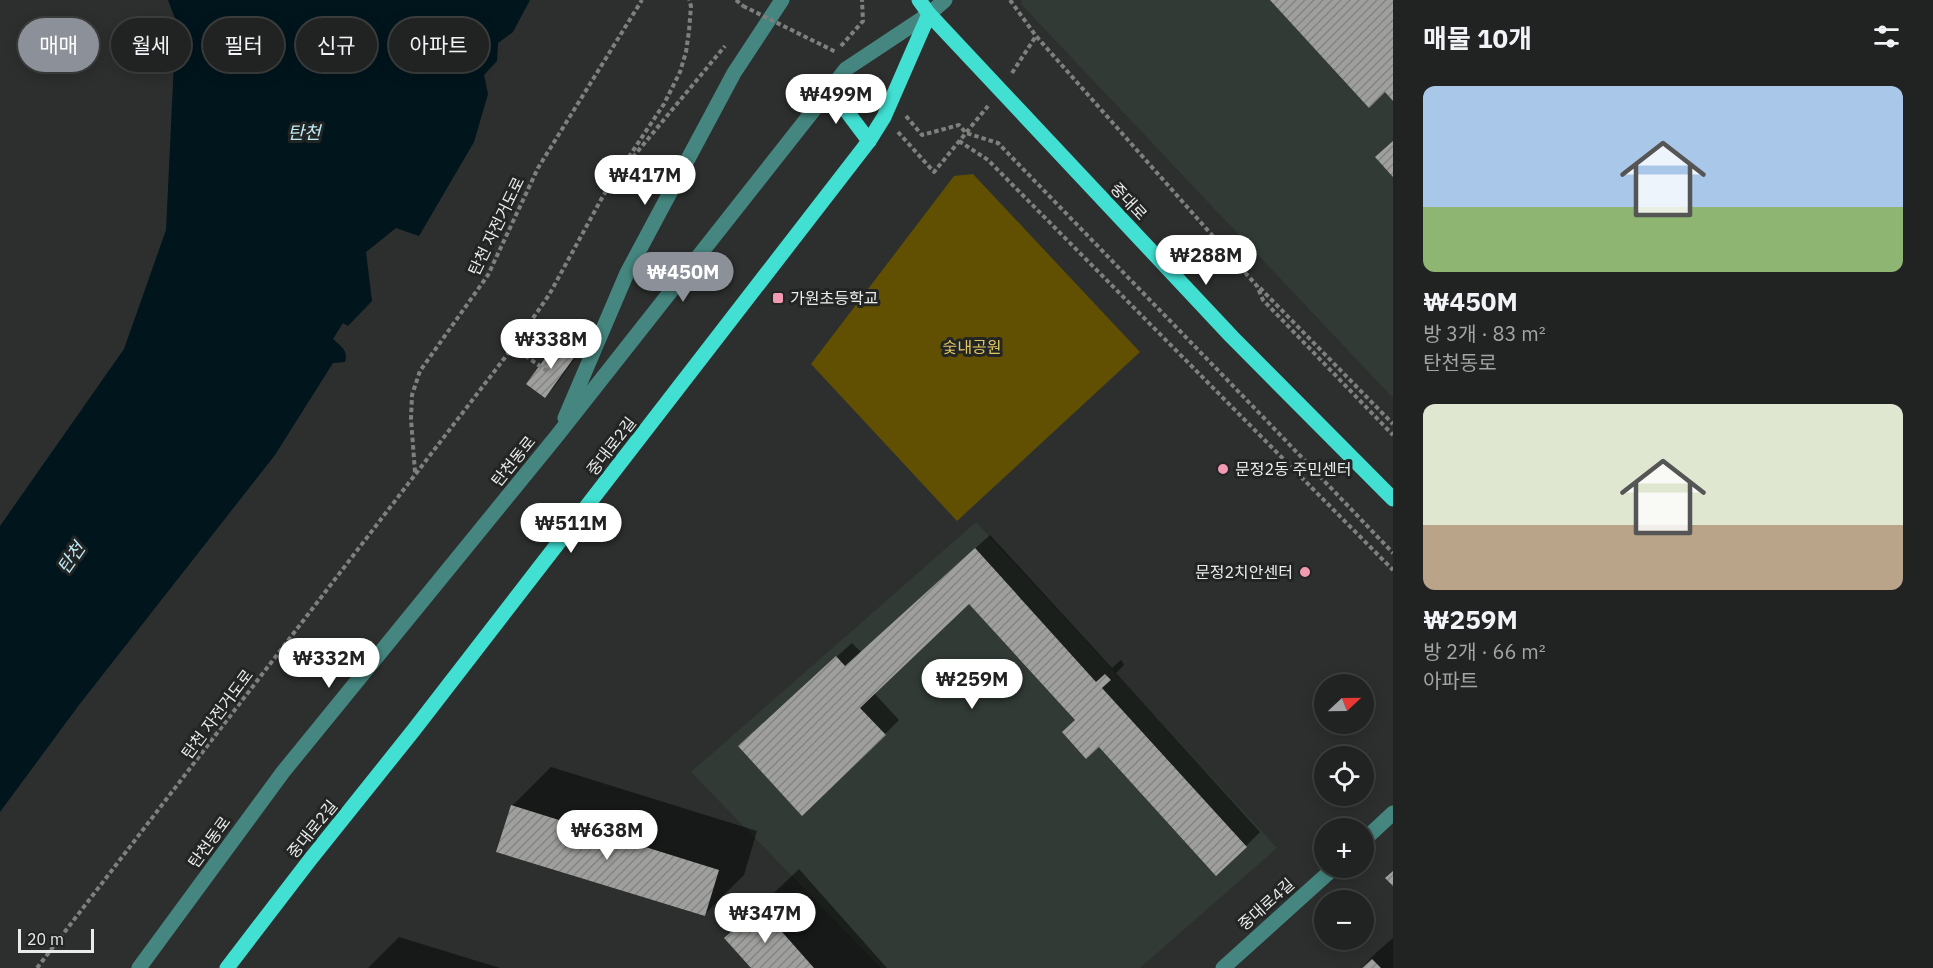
<!DOCTYPE html>
<html lang="ko">
<meta charset="utf-8">
<style>
body{margin:0;font-family:"IBM Plex Sans","Noto Sans KR",sans-serif;background:#2d2f2f;color:#f1f3f6;height:100vh;display:flex;flex-direction:column;font-size:22px;white-space:nowrap}
*{box-sizing:border-box;margin:0}
p{font-size:20px;color:#a2a4a5}
.icon{flex:none;width:33px;height:33px;fill:none;stroke:currentColor;stroke-width:2;stroke-linecap:round;stroke-linejoin:round}
.map{position:relative;flex:1;overflow:hidden}
.drawer{display:flex;flex-direction:column;background:#212322;width:540px}
.drawer>*{flex:none}
.banner{position:absolute;left:18px;top:18px;width:570px;height:54px;display:flex;gap:12px}
.needle{width:39px;rotate:68deg}
.buttons{position:absolute;left:1314px;top:674px;display:grid;gap:12px}
.buttons a{display:grid;place-items:center;width:60px;height:60px;border-radius:50%;background:#212322;box-shadow:0 3px 15px #0003,0 0 0 2px #3e4040;font-size:30px}
.scale{position:absolute;left:18px;bottom:15px;width:76px;box-sizing:border-box;padding-left:6px;border:3px solid #e9ebe9;border-top:0;font-size:16px;line-height:21px;white-space:nowrap;color:#e9ebe9;-webkit-text-stroke:4px #222523;paint-order:stroke}
.price{position:absolute;translate:-50% -51px;padding:0 14px;border-radius:21px;background:#fff;color:#222;font-size:20px;line-height:39px;filter:drop-shadow(0 2px 3px #0008)}
.price::after{content:'';position:absolute;left:50%;top:36px;width:18px;height:14px;margin-left:-9px;background:inherit;clip-path:polygon(0 0,100% 0,50% 100%)}
.price.selected{background:#8c9099;color:#fff}
ul{padding:0;list-style:none}
li{display:grid;align-content:center;gap:12px;height:318px;padding:0 30px}
li span{display:grid;place-items:center;height:186px;border-radius:12px;color:#555}
li>.icon{margin-inline-start:auto}
span .icon{width:108px;height:108px;fill:#fffc;stroke-width:1}
li b{font-size:26px}
h2{display:flex;justify-content:space-between;align-items:center;height:72px;padding:0 30px;font-size:26px}
.tag{padding:0 21px;border-radius:27px;background:#212322;box-shadow:0 3px 15px #0003,0 0 0 2px #3e4040;font-size:21px;line-height:54px}
.tag.selected{background:#8c9099;color:#fff}
main{display:flex;flex:1;min-height:0}
.map>svg:first-child{display:block}
.built{fill:#313a34}
.green{fill:#625002}
.water{fill:#00151c}
.shadow{fill:#0007}
.building{fill:url(#building-hatch)}
.lines{fill:none;stroke-linecap:round;stroke-linejoin:round}
.path{stroke:#7e807e;stroke-width:4;stroke-dasharray:4.5 3;stroke-linecap:butt}
.minor{stroke:#458780;stroke-width:15}
.major{stroke:#41e0d3;stroke-width:15}
.path-bridge{stroke:#7e807e;stroke-width:4;stroke-dasharray:4.5 3;stroke-linecap:butt}
.poi-dot{fill:#f19ab2;stroke:#222523;stroke-width:2}
.labels{text-anchor:middle;dominant-baseline:central;stroke-width:6;stroke-linejoin:round;paint-order:stroke}
.street-label{font-size:16px;fill:#e9ebe9;stroke:#222523}
.poi-label{font-size:16px;fill:#e9ebe9;stroke:#222523;text-anchor:start}
.park-label{font-size:16px;fill:#e1c663;stroke:#222523}
.water-label{font-size:18px;font-style:italic;fill:#beeaf7;stroke:#222523}
</style>
<main>
<div class="map">
<svg width="1393" height="968" viewBox="0 0 1393 968">
<defs>
<pattern id="building-hatch" width="6" height="6" patternUnits="userSpaceOnUse" patternTransform="scale(1.5)"><rect width="6" height="6" fill="#9fa09d"/><path d="M-1 1l2-2M0 6l6-6M5 7l2-2" fill="none" stroke="#848583"/></pattern>
</defs>
<rect width="100%" height="100%" fill="#2c2f2d"/>
<!-- built -->
<g class="built">
<polygon points="1022,0 1393,0 1393,398 1021,4"/>
<polygon points="976,522 1277,848 1140,968 881,968 691,772"/>
</g>
<!-- green -->
<polygon class="green" points="973,174 1140,352 957,521 811,364 954,176"/>
<!-- water -->
<path class="water" d="M168 0H530L513 32 498 43 497 61 484 75 488 94 474 142 419 236 396 228 366 252 372 301 348 326 343 323 333 339C340 346 349 350 345 362L333 363 275 455 79 705 0 812V526L124 349 166 230 176 21Z"/>
<!-- shadow -->
<g class="shadow">
<polygon points="568,333 585,345 555,386 545,396 528,383 558,342"/>
<polygon points="990,535 1112,668 1121,660 1124,665 1116,673 1260,832 1246,846 1099,745 969,602 874,693 899,720 885,734 754,731 852,643 861,652"/>
<polygon points="551,767 757,831 744,875 705,914 512,806"/>
<polygon points="799,869 887,968 753,968 727,938"/>
<polygon points="399,937 500,968 368,968"/>
<polygon points="1393,938 1393,968 1361,968 1377,952"/>
</g>
<!-- building -->
<g class="building">
<polygon points="1270,0 1393,0 1393,101 1385,92 1369,108"/>
<polygon points="1393,141 1393,177 1375,157"/>
<polygon points="557,342 576,355 545,398 526,384"/>
<polygon points="975,548 1096,682 1105,674 1111,680 1102,688 1247,847 1216,876 1099,747 1086,759 1062,732 1075,720 969,604 860,708 886,735 802,816 738,746 836,656 845,666"/>
<polygon points="511,805 719,870 705,916 496,852"/>
<polygon points="1393,871 1393,886 1385,878"/>
<polygon points="760,907 814,968 751,968 724,938"/>
<polygon points="1372,959 1381,968 1362,968"/>
</g>
<g class="lines">
<!-- path -->
<g class="path">
<polyline points="736,0 743,6"/>
<polyline points="1010,0 1036,36 1257,286 1263,300 1393,435"/>
<polyline points="841,46 863,21 862,0"/>
<polyline points="1012,73 1036,36"/>
<polyline points="858,84 870,99"/>
<polyline points="906,116 922,135 959,125 966,133 998,143 1265,419 1393,553"/>
<polyline points="898,132 934,172 988,106"/>
<polyline points="959,141 988,160 1393,570"/>
<polyline points="628,163 725,46"/>
<polyline points="1260,288 1393,424"/>
<polyline points="513,347 550,373"/>
<polyline points="415,472 411,419 412,395 420,371 488,275 538,168 642,0"/>
<polyline points="37,968 513,347 549,295 603,196 664,104 680,72 686,52 689,31 691,6 689,0"/>
</g>
<!-- minor -->
<g class="minor">
<polyline points="565,418 627,273 734,73 782,0"/>
<polyline points="1364,840 1393,813"/>
<polyline points="139,968 283,772 556,437 846,69 929,14 945,0"/>
<polyline points="1223,968 1335,867"/>
</g>
<!-- major -->
<g class="major">
<polyline points="919,0 929,14 1232,337 1393,499"/>
<polyline points="830,89 869,141"/>
<polyline points="227,968 309,861 413,731 869,141 884,117 929,14"/>
</g>
<!-- path-bridge -->
<polyline class="path-bridge" points="743,6 836,52"/>
</g>
<!-- markers -->
<g class="poi-dot">
<rect x="772" y="292" width="12" height="12" rx="3"/>
<circle cx="1223" cy="469" r="6"/>
<circle cx="1305" cy="572" r="6"/>
</g>
<g class="labels">
<!-- street labels -->
<g class="street-label">
<text transform="translate(1129 201) rotate(47)">중대로</text>
<text transform="translate(496 226) rotate(-64)">탄천 자전거도로</text>
<text transform="translate(611 446) rotate(-52)">중대로2길</text>
<text transform="translate(513 461) rotate(-51)">탄천동로</text>
<text transform="translate(217 714) rotate(-53)">탄천 자전거도로</text>
<text transform="translate(312 829) rotate(-51)">중대로2길</text>
<text transform="translate(209 842) rotate(-54)">탄천동로</text>
<text transform="translate(1266 904) rotate(-42)">중대로4길</text>
</g>
<!-- poi labels -->
<g class="poi-label">
<text x="790" y="298">가원초등학교</text>
<text x="1235" y="469">문정2동 주민센터</text>
<text x="1293" y="572" text-anchor="end">문정2치안센터</text>
</g>
<!-- park labels -->
<g class="park-label">
<text x="972" y="347">숯내공원</text>
</g>
<!-- water labels -->
<g class="water-label">
<text x="304" y="132">탄천</text>
<text transform="translate(71 558) rotate(-55)">탄천</text>
</g>
</g>
</svg>
<div class="buttons">
<a><svg class="needle" viewBox="-14 -14 28 28"><path d="M0-13l5 13h-10z" fill="#e53935"/><path d="M0 13l5-13h-10z" fill="#a2a4a5"/></svg></a>
<a><svg class="icon" aria-label="locate" viewBox="0 0 24 24"><circle cx="12" cy="12" r="6"/><path d="M12 2v4M12 18v4M2 12h4M18 12h4"/></svg></a>
<a>+</a>
<a>−</a>
</div>
<div class="scale">20 m</div>
<b class="price" style="left:836px;top:125px">₩499M</b>
<b class="price" style="left:645px;top:206px">₩417M</b>
<b class="price" style="left:1206px;top:286px">₩288M</b>
<b class="price selected" style="left:683px;top:303px">₩450M</b>
<b class="price" style="left:551px;top:370px">₩338M</b>
<b class="price" style="left:571px;top:554px">₩511M</b>
<b class="price" style="left:329px;top:689px">₩332M</b>
<b class="price" style="left:972px;top:710px">₩259M</b>
<b class="price" style="left:607px;top:861px">₩638M</b>
<b class="price" style="left:765px;top:944px">₩347M</b>
<div class="banner">
<a class="tag selected">매매</a>
<a class="tag">월세</a>
<a class="tag">필터</a>
<a class="tag">신규</a>
<a class="tag">아파트</a>
</div>
</div>
<section class="drawer">
<h2>매물 10개<svg class="icon" aria-label="filters" viewBox="0 0 24 24"><path d="M4 7h16M4 17h16"/><circle cx="9" cy="7" r="2"/><circle cx="15" cy="17" r="2"/></svg></h2>
<ul>
<li><span style="background:linear-gradient(#a9c7e8 65%,#8fb573 0)"><svg class="icon" aria-label="home" viewBox="0 0 24 24"><path d="M3 11l9-7 9 7M6 9v11h12V9"/></svg></span><div><b>₩450M</b><p>방 3개 · 83 m²</p><p>탄천동로</p></div></li>
<li><span style="background:linear-gradient(#dfe7d0 65%,#b9a48a 0)"><svg class="icon" aria-label="home" viewBox="0 0 24 24"><path d="M3 11l9-7 9 7M6 9v11h12V9"/></svg></span><div><b>₩259M</b><p>방 2개 · 66 m²</p><p>아파트</p></div></li>
</ul>
</section>
</main>
